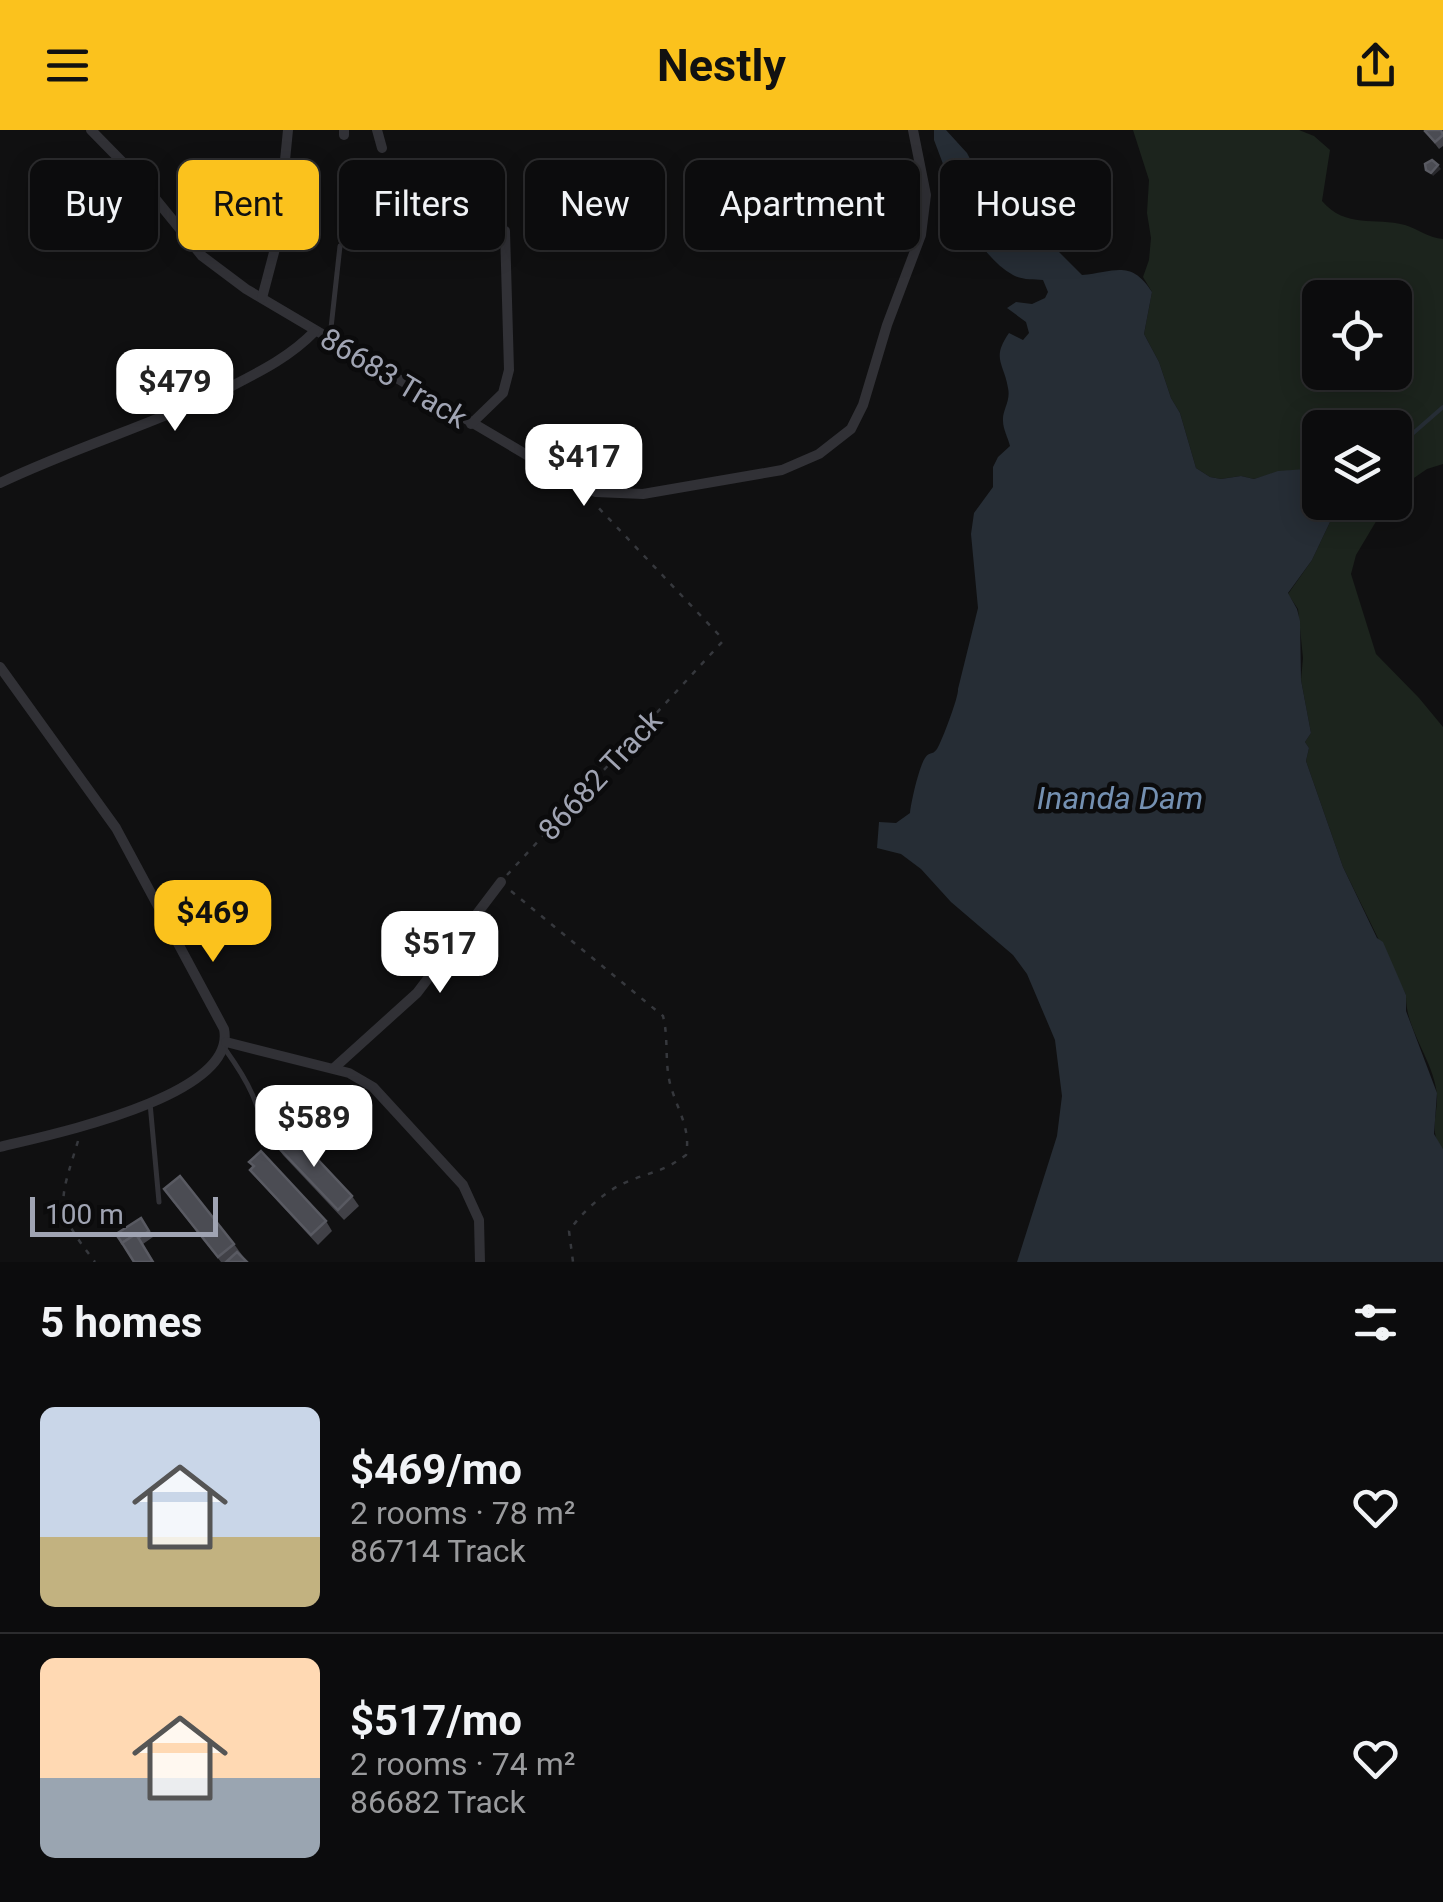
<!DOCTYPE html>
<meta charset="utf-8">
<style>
body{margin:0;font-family:Roboto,sans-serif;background:#1a1a1b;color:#f1f3f6;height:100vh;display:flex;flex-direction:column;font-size:38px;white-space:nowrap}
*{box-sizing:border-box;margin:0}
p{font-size:32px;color:#9a9b9d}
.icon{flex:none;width:55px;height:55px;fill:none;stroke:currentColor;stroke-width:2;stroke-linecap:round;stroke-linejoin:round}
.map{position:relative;height:1132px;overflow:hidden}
.side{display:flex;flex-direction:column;background:#0c0c0d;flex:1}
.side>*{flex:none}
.top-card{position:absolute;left:30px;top:30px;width:1385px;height:90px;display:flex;gap:20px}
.buttons{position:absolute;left:1302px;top:150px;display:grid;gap:20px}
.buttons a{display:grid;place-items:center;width:110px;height:110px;border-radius:15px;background:#0c0c0d;box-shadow:0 5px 25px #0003,0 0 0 2px #2c2c2e;font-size:50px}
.scale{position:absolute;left:30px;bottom:25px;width:188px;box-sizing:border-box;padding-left:10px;border:5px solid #a0a4b3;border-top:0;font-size:28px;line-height:35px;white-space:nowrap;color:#a0a4b3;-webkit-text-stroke:8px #0b0b0c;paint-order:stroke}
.price{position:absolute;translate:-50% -85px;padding:0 22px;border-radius:20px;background:#fff;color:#222;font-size:32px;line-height:65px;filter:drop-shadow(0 2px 5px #0008)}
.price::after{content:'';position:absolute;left:50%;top:60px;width:30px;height:22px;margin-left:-15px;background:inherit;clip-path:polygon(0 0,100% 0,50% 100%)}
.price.current{background:#fbc21d;color:#111}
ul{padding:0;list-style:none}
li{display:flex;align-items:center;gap:30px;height:250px;padding:0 40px}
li+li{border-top:2px solid #2c2c2e}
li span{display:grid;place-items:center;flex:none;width:280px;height:200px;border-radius:15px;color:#555}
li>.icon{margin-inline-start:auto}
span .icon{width:120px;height:120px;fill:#fffc;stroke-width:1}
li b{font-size:42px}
h2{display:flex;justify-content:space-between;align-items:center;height:120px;padding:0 40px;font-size:42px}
.chip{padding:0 35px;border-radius:15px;background:#0c0c0d;box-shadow:0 5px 25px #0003,0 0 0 2px #2c2c2e;font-size:35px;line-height:90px}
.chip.current{background:#fbc21d;color:#111}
header{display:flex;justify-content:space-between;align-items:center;height:130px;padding:0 40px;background:#fbc21d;color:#111;font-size:45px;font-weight:700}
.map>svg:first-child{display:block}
.green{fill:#1c241d;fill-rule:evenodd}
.water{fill:#262d35}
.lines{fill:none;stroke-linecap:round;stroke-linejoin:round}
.stream{stroke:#262d35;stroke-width:4}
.path{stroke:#36383d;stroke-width:2.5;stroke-dasharray:5 8;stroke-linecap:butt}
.service{stroke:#313136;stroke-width:5}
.minor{stroke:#313136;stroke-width:10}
.wall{fill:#414147}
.shaded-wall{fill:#29292d}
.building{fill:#4b4c53;stroke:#595a62;stroke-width:2.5}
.labels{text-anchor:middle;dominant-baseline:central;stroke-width:9;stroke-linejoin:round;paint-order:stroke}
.street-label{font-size:30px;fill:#a0a4b3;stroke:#0b0b0c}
.water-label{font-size:32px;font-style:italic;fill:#7490b1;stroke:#0b0b0c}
</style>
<header><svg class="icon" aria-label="menu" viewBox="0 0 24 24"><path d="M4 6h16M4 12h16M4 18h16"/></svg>Nestly<svg class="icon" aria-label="share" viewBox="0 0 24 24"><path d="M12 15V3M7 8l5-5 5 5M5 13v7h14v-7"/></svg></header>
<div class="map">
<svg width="1443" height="1132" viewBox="0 0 1443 1132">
<rect width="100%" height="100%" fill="#101011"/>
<!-- green -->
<g class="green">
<path d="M1133 0H1299L1314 6 1330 20 1322 71C1346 99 1375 87 1405 95 1418 99 1429 108 1443 109V334L1427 339 1395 361V298H1320V338L1278 342 1254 349 1241 346 1221 349 1210 347 1196 338 1180 283 1171 268 1159 232 1144 204 1152 162 1143 147 1149 130 1151 108 1147 83 1149 50ZM1320 168H1395V242H1320Z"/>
<path d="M1339 373H1387L1356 425 1351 444 1376 524 1419 568 1443 597V1019C1428 1004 1438 984 1437 965 1434 930 1405 900 1406 865L1343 737 1306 631 1309 618 1305 612 1311 603 1301 550 1303 528 1298 479 1288 464 1312 430Z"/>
</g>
<!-- water -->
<path class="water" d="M934 0H946L967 23 985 58 1027 98 1046 109 1082 145C1115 142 1131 129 1152 162L1144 204 1159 232 1171 268 1180 283 1196 338 1210 347 1221 349 1241 346 1254 349 1278 341 1320 338V372L1339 373 1312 430 1288 463 1297 479 1300 491 1301 550 1311 603 1305 612 1309 618 1306 631 1343 737 1377 808 1383 812 1406 865V881L1437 963 1434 1004 1443 1019V1132H1017L1057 1006 1062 966 1055 910 1027 844 1013 825 951 772 921 739 901 724 877 718 879 692 896 693 910 683C911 672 919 637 925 628 929 621 932 626 937 619 942 611 959 566 958 559L978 478 971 404 974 383 993 357V337L998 327 1010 316C1008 308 1003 299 1003 291 1002 280 1011 271 1008 258 1004 233 991 229 1009 203L1023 210 1029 203 1026 192 1007 178 1016 172 1032 174 1045 168 1048 162 1043 150C1033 149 1022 150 1013 145 969 120 951 53 934 10Z"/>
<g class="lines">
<!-- stream -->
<polyline class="stream" points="1395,319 1443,277"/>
<!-- path -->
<g class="path">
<polyline points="507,745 722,512 719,505 594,373"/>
<path d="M511 761 663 886C669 909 664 934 671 957 678 981 691 999 686 1025 663 1042 653 1041 629 1051 607 1059 582 1082 569 1101L573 1132"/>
<path d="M78 1011C59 1074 53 1078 95 1132"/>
</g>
<!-- service -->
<g class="service">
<polyline points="330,207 340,116"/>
<path d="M225 919C250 954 259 973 267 1016"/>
<polyline points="150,973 159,1072"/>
</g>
<!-- minor -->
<g class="minor">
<polyline points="91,0 140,50 202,126 246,159 576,354 596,362 643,364 782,340 819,324 851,299 863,275 887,195 921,105 926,65 913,0"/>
<polyline points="377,0 382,18"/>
<polyline points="344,5 344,0"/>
<polyline points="262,168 277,111 288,0"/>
<polyline points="471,294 503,263 509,240 505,101"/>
<path d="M0 353C73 318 151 295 224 260 257 243 289 228 315 201"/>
<path d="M0 537 116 698 224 899C238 967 48 1005 0 1017"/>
<polyline points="226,912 349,943 373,957 463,1055 479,1090 480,1132"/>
<polyline points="334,938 417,863 501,752"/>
</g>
</g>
<!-- wall -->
<g class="wall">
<polygon points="1425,1 1443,2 1443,16 1439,19"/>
<polygon points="276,1015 352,1066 359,1076 344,1090 283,1025"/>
<polygon points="250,1040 326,1091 332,1101 318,1115 257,1049"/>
<polygon points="170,1068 234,1114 247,1132 221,1132"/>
<polygon points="141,1088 153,1107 143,1114 134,1132"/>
</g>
<!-- shaded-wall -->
<polygon class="shaded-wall" points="1438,35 1441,39 1433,46 1431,43"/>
<!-- building -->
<g class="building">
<polygon points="1426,0 1441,0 1443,5 1435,12 1425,1"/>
<polygon points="1432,30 1438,35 1431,43 1426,40 1425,34"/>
<polygon points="291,1001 352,1066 338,1080 276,1015"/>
<polygon points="261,1021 326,1091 311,1105 250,1040 254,1036 249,1032"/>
<polygon points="180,1046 234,1114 218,1127 164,1059"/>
<polygon points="141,1088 149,1101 138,1108 136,1104 122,1113 116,1104"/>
<polygon points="136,1104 153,1132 134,1132 122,1113"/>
<polygon points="237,1122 247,1132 226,1132"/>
</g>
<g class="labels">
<!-- street labels -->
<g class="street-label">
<text transform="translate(394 248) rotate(31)">86683 Track</text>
<text transform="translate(600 645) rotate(-47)">86682 Track</text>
</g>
<!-- water labels -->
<g class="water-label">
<text x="1120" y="668">Inanda Dam</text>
</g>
</g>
</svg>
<div class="buttons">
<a><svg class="icon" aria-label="locate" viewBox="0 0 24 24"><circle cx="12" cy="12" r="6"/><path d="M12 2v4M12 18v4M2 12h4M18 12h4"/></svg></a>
<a><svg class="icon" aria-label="layers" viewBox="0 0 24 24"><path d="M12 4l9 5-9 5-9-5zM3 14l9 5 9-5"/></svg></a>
</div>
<div class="scale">100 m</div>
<b class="price" style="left:175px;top:304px">$479</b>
<b class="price" style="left:584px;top:379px">$417</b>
<b class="price current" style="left:213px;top:835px">$469</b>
<b class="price" style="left:440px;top:866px">$517</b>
<b class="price" style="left:314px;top:1040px">$589</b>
<div class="top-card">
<a class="chip">Buy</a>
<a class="chip current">Rent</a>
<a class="chip">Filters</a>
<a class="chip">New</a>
<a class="chip">Apartment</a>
<a class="chip">House</a>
</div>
</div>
<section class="side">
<h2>5 homes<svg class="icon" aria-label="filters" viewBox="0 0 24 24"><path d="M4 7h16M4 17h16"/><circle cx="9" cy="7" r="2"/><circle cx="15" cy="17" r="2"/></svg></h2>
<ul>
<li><span style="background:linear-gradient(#c9d6e8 65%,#c2b280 0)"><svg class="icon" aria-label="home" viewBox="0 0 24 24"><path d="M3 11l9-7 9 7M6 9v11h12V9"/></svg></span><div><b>$469/mo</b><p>2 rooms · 78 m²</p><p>86714 Track</p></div><svg class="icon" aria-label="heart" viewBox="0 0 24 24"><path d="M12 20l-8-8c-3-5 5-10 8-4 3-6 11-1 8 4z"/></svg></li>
<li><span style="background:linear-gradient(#ffd9b3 60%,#9aa5b1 0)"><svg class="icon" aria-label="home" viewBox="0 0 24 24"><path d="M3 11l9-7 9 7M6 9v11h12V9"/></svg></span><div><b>$517/mo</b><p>2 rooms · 74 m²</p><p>86682 Track</p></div><svg class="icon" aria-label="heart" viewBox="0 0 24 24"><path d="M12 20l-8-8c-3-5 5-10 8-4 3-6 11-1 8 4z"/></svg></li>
</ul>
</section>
